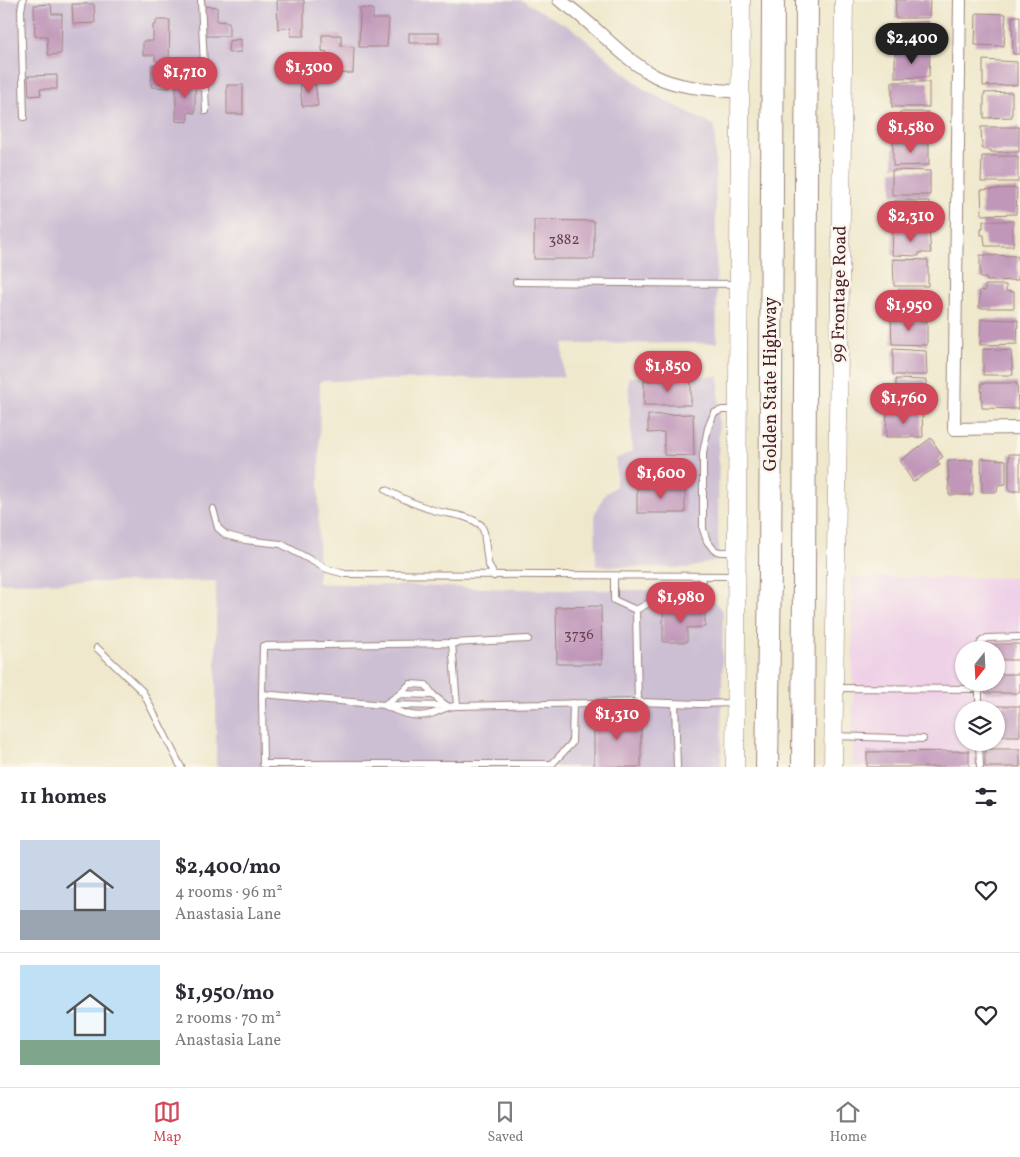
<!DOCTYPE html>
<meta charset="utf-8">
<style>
body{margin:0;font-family:Vollkorn,serif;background:#f2f2f3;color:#2b2b33;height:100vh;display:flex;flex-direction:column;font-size:19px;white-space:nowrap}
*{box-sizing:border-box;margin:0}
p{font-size:16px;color:#7c7c81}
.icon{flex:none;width:28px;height:28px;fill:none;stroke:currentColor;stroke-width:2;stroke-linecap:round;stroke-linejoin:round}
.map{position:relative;height:767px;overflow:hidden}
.drawer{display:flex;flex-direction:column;background:#fff;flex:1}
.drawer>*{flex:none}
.needle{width:32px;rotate:198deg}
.fabs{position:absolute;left:955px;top:641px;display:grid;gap:10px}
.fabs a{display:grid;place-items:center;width:50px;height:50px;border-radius:50%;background:#fff;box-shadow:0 1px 4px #0004;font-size:25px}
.price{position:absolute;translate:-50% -42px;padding:0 11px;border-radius:18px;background:#d1495b;color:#fff;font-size:16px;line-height:32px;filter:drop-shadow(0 1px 2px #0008)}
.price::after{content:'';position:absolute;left:50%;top:30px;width:15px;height:11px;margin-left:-8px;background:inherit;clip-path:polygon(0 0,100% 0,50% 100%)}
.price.current{background:#222;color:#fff}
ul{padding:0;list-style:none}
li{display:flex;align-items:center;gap:15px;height:125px;padding:0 20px}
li+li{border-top:1px solid #e1e1e2}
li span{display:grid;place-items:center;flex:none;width:140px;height:100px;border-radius:0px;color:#555}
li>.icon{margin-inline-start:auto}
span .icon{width:60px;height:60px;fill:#fffc;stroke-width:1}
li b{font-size:21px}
h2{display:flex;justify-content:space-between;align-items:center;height:60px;padding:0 20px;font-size:21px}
.tabs{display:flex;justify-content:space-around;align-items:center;height:70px;border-top:1px solid #e1e1e2;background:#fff;font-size:14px;color:#7c7c81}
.tabs a{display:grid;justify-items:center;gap:2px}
.tabs .current{color:#d1495b}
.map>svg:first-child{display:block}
.built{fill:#eed0e7;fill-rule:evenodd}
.industrial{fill:#ccbed3}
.building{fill:#c096b9}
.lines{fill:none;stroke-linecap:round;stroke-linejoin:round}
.lane-casing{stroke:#9c847c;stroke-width:8}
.street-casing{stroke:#9c847c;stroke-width:14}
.secondary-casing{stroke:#9c847c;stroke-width:19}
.highway-casing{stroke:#9c847c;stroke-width:24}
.lane{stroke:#fff;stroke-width:6}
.street{stroke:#fff;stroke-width:12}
.secondary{stroke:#fff;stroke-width:18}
.highway{stroke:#fff;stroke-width:22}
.labels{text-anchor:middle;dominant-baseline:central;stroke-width:5;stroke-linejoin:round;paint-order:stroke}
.number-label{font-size:15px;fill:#683d4e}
.street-label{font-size:18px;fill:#4a1f2b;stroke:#fbf7ec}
</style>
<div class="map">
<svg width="1020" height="767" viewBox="0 0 1020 767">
<rect width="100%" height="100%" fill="#fbf7ec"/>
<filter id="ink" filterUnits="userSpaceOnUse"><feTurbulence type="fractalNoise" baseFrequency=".02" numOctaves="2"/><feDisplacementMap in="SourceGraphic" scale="10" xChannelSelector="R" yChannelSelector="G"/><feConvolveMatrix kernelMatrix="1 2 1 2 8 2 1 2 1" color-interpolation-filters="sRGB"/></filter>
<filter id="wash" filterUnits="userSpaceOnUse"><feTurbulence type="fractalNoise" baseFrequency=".0096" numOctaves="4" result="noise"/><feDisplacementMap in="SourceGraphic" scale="20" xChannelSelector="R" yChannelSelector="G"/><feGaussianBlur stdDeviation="1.12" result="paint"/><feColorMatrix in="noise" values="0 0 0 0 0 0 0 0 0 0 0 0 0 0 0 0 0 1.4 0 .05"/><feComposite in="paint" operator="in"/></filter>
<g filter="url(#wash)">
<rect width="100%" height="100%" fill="#efe8cc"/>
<!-- built -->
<path class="built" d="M852 577 1020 578V767H853ZM964 650H996V682H964ZM964 710H996V742H964Z"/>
<!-- industrial -->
<g class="industrial">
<polygon points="0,0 521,0 573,29 645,90 715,126 717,343 563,344 563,377 320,381 318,583 548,590 705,590 723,612 721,767 216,767 216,581 0,583"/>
<polygon points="719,376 718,560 689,568 596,566 595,513 605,494 616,486 616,459 632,451 628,377"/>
</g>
<g id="blocks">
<!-- building -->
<g class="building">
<polygon points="277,0 304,0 304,36 291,36 291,27 278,29"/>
<polygon points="896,0 930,0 929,18 895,18"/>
<polygon points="51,4 52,14 62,14 61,54 48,55 47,36 35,36 34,5"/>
<polygon points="72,4 94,4 95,23 73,24"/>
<polygon points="203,6 217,7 217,21 229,22 229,36 203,36"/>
<polygon points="360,8 373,9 373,19 389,19 387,47 359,47"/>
<polygon points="976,13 1006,14 1004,46 975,45"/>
<polygon points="1012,16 1020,16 1020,54 1013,54"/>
<polygon points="156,20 170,20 169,61 155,61 155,55 143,55 143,41 153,41 153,25 156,25"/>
<polygon points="928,22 927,47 899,47 899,23"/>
<rect x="409" y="33" width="30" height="10"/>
<polygon points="322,35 341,35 341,46 354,47 353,73 328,74 327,52 322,51"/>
<polygon points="241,39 241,52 228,53 229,41"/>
<polygon points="930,52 929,77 895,78 895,53"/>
<polygon points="983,60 1017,62 1017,85 983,86"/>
<polygon points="152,65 170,65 170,88 151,87"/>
<polygon points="57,75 57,89 40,89 41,95 29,96 28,76"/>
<polygon points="176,79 195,79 195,113 188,112 188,122 176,121"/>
<polygon points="315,82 318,106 302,106 300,83"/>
<rect x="892" y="82" width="37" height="25"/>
<rect x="227" y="85" width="16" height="29"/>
<polygon points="1012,92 1012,117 984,118 984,93"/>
<rect x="900" y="112" width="28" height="25"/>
<polygon points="981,127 1019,127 1019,152 991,152 991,150 982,149"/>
<polygon points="893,142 929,142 929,165 893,166"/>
<polygon points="982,156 1018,156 1018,182 981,182"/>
<polygon points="892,170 930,171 930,195 892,195"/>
<polygon points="1017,188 1016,214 982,215 981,190"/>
<polygon points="894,201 929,201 929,226 895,226"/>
<polygon points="534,220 594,221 594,259 534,259"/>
<polygon points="983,221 1013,221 1013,246 985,246 984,235 981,235 981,228 983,228"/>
<polygon points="893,230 929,230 931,253 919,253 919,256 892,255"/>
<polygon points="980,255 1018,256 1018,280 987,281 986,278 980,278"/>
<polygon points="893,259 928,260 928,286 894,286"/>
<polygon points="985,285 1006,285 1006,291 1014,292 1014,308 979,308 980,290 985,291"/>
<polygon points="898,290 925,292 929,316 898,315"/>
<polygon points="891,319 927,321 927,345 892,344"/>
<polygon points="981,319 1018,320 1017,344 980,345"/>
<polygon points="893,349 926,351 927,375 893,375"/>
<polygon points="983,349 1011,351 1013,375 983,375"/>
<polygon points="896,379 926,380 925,404 896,403"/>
<rect x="644" y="381" width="47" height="24"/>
<polygon points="981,383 1017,383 1018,409 982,408"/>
<polygon points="887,412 922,412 923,437 886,437"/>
<polygon points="693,414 694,456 664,455 664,432 648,433 648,415"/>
<polygon points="931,438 943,457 937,461 940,465 913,482 900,461"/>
<rect x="1009" y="454" width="11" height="37"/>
<polygon points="981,458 1006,460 1006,484 998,485 997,492 982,492"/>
<polygon points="973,460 973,495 949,495 948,461"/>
<polygon points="637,487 685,488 685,513 637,513"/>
<polygon points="601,606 602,664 557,664 556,607"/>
<polygon points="663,610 705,611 705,627 687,628 687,642 663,642"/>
<polygon points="985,644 1020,644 1020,660 996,660 996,650 985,650"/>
<polygon points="996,674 1020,674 1020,693 985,693 985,682 996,682"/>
<polygon points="990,706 1020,706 1020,736 996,736 996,710 989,710"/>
<polygon points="594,715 641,716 641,767 594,767"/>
<rect x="985" y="749" width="35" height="18"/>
<polygon points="969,751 969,767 867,767 867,752"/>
</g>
</g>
</g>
<g filter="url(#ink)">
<use href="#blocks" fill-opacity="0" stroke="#9c847c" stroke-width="1"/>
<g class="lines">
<!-- lane casing -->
<g class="lane-casing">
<g id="lane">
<polyline points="23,0 21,10 24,117"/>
<polyline points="201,0 206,111"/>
<polyline points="516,282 737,284"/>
<path d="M386 490C401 498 416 505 433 510 449 515 467 514 481 525L484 532 488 563 494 576"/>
<polyline points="213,509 218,528 226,535 245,540 281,544 327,569 345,574 735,576"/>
<polyline points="736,552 720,552 714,550 707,541 703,529 703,453 708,428 714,413 722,410 737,410"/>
<polyline points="614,576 614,600 636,610"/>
<polyline points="636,610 638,702"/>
<polyline points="636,610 651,602 701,600 702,576"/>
<polyline points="452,643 528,639"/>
<polyline points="97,648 143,692 181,767"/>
<path d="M979 650C979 644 982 640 987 638L1020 637"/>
<polyline points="979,682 979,710"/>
<polyline points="835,688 978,689"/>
<polyline points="262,694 263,646 452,643 457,706"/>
<polyline points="400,694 410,684 426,685 433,695"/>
<polyline points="675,704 677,767"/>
<polyline points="447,706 433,695 400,694 384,705 262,694 263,764 552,764 572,743 573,703"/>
<path d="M447 706 384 705C398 712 414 719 431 714 441 711 445 706 457 706L638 702 701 704 733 703"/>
<polyline points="835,736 923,739"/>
<polyline points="979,742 980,767"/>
</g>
</g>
<!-- street casing -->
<g class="street-casing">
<g id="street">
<path d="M559 0C594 22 618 56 655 76 680 89 713 89 741 92"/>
<polyline points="960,0 954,429 1020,428"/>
</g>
</g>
<!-- secondary casing -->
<g class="secondary-casing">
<g id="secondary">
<polyline points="735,767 741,0"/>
<polyline points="833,767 844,0"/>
</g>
</g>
<!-- highway casing -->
<g class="highway-casing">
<g id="highway">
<polyline points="767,767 770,572 773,0"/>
<polyline points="803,767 807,0"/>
</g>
</g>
<!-- lane -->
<use href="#lane" class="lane"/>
<!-- street -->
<use href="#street" class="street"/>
<!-- secondary -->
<use href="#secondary" class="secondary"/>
<!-- highway -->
<use href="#highway" class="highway"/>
</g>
</g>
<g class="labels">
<!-- number labels -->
<g class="number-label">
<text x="564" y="240">3882</text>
<text x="579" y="635">3736</text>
</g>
<!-- street labels -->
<g class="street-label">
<text transform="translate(840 294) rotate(-89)">99 Frontage Road</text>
<text transform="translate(771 384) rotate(-90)">Golden State Highway</text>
</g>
</g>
</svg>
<div class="fabs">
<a><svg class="needle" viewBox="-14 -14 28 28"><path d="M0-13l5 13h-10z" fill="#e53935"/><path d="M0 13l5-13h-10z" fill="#7c7c81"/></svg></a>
<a><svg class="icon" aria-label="layers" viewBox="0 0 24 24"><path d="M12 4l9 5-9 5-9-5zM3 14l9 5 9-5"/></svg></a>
</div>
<b class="price current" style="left:912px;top:65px">$2,400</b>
<b class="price" style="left:309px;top:94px">$1,300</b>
<b class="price" style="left:185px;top:99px">$1,710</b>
<b class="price" style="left:911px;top:154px">$1,580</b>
<b class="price" style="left:911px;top:243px">$2,310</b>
<b class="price" style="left:909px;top:332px">$1,950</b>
<b class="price" style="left:668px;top:393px">$1,850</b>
<b class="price" style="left:904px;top:425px">$1,760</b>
<b class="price" style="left:661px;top:500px">$1,600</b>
<b class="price" style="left:681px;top:624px">$1,980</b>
<b class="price" style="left:617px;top:741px">$1,310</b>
</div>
<section class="drawer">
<h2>11 homes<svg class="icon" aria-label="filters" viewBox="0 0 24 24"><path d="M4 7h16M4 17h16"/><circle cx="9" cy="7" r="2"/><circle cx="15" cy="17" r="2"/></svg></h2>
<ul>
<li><span style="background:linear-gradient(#c9d6e8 70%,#9aa5b1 0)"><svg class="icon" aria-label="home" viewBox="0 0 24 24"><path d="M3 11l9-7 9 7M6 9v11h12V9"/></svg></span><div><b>$2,400/mo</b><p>4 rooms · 96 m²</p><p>Anastasia Lane</p></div><svg class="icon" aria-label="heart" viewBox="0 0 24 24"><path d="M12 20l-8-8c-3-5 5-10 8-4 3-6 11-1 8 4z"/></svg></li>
<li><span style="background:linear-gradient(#bfe0f5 75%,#7fa58c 0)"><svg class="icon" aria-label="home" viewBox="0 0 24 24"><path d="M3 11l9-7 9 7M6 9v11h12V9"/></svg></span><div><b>$1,950/mo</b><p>2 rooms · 70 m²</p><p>Anastasia Lane</p></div><svg class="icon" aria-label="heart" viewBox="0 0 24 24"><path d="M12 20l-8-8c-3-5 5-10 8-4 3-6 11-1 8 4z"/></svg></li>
</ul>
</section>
<nav class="tabs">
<a class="current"><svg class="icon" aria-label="map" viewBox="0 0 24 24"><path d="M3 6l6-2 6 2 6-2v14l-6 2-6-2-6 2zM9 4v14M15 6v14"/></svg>Map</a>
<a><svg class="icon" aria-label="saved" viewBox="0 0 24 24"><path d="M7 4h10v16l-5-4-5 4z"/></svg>Saved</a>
<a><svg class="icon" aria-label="home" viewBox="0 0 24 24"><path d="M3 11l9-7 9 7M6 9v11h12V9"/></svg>Home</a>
</nav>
